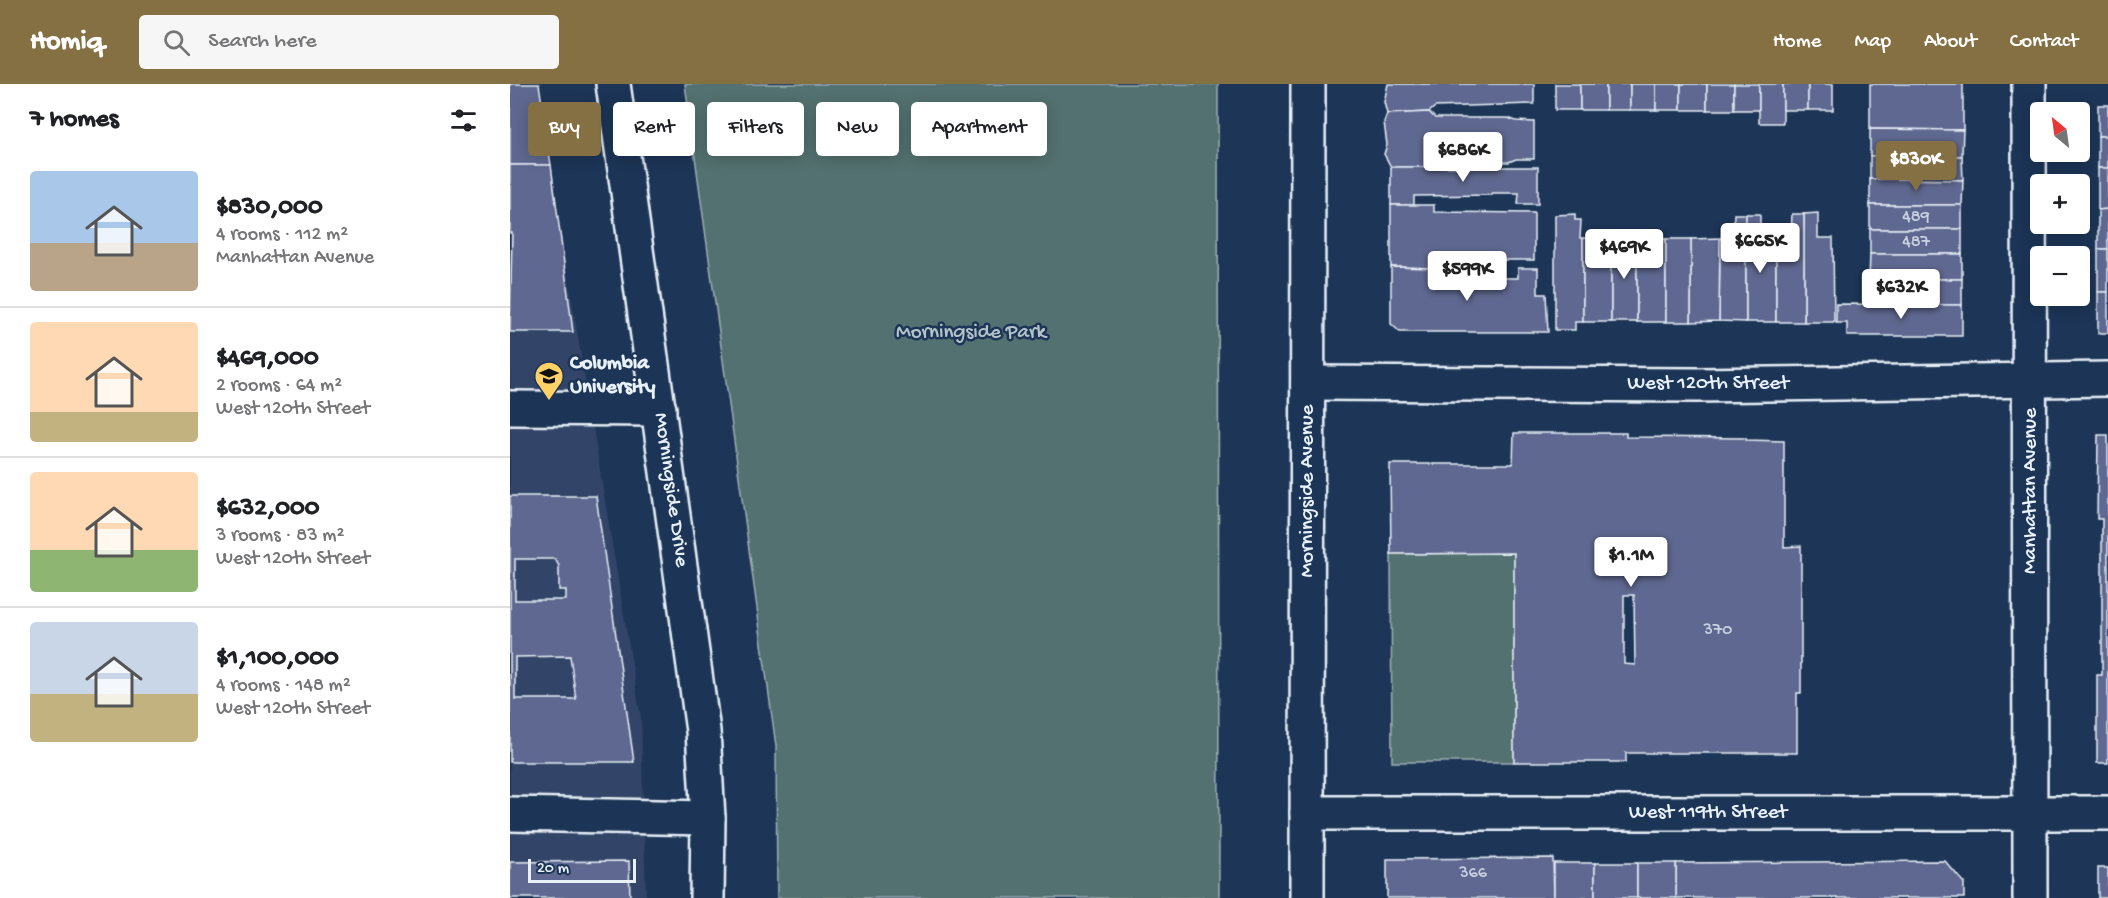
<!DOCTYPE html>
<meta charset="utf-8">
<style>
body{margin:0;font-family:"Gochi Hand",sans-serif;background:#f6f6f6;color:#202124;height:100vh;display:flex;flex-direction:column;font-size:22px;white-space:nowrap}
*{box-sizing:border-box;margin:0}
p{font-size:20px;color:#757577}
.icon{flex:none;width:33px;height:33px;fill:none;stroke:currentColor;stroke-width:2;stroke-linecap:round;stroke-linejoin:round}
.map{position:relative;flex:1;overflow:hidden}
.details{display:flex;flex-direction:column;background:#fff;width:510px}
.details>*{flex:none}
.guide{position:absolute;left:18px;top:18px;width:570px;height:54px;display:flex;gap:12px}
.needle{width:39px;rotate:331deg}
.controls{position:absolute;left:1520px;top:18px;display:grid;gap:12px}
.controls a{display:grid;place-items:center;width:60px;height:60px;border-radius:6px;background:#fff;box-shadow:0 3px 15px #0003;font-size:30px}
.scale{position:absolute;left:18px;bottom:15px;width:108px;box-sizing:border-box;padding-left:6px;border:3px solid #e8f1f8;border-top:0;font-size:16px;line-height:21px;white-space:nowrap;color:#e8f1f8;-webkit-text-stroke:4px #1d3557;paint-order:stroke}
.price{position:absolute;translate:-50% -51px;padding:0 14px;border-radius:6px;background:#fff;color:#222;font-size:20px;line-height:39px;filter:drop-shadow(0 2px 3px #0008)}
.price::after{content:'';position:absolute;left:50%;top:36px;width:18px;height:14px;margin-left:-9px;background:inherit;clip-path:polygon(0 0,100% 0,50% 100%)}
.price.active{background:#847042;color:#fff}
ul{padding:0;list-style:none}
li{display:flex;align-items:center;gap:18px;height:150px;padding:0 30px}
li+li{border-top:2px solid #e0e0e0}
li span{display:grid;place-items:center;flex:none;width:168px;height:120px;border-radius:6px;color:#555}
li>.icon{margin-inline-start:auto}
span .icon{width:72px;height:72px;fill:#fffc;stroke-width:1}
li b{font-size:26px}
h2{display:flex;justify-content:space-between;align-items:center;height:72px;padding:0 30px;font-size:26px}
.pill{padding:0 21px;border-radius:6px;background:#fff;box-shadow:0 3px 15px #0003;font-size:21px;line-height:54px}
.pill.active{background:#847042;color:#fff}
header{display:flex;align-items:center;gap:36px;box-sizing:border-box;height:84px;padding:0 30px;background:#847042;color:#fff}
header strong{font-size:28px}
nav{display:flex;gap:33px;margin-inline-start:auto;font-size:21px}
.search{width:420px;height:54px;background:#f6f6f6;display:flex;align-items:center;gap:15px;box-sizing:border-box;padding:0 21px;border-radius:6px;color:#757577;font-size:22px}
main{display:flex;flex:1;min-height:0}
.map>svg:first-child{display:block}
.built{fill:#314468}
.green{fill:#527170;stroke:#9db1b4;stroke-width:1.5}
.building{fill:#5f6890;stroke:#e8f1f8;stroke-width:1.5;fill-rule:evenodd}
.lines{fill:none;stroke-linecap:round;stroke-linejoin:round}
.street-casing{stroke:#e8f1f8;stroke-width:38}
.secondary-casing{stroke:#e8f1f8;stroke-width:38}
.street{stroke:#1d3557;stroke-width:33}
.secondary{stroke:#1d3557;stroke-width:33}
.labels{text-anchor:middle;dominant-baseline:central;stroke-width:5;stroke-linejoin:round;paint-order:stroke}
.number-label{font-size:18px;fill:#c6cfde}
.park-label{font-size:21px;fill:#b4c4c8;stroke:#1d3557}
.poi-label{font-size:21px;font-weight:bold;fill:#e8f1f8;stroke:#1d3557;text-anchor:start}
.street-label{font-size:21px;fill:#e8f1f8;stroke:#1d3557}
</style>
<header>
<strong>Homiq</strong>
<div class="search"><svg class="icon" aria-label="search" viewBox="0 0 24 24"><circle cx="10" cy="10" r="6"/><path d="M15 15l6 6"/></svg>Search here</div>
<nav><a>Home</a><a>Map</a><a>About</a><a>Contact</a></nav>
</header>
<main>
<section class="details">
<h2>7 homes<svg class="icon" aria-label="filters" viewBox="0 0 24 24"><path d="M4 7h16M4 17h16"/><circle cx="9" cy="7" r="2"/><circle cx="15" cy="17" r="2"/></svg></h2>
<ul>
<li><span style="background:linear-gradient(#a9c7e8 60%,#b9a48a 0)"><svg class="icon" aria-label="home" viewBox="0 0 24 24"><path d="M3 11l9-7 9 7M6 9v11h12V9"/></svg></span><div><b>$830,000</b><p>4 rooms · 112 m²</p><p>Manhattan Avenue</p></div></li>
<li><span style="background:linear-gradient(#ffd9b3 75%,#c2b280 0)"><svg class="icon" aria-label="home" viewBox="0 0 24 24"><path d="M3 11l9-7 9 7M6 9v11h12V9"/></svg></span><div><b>$469,000</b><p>2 rooms · 64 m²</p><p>West 120th Street</p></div></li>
<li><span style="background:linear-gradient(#ffd9b3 65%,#8fb573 0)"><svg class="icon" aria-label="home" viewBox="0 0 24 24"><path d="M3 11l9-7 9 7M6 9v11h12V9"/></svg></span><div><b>$632,000</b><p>3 rooms · 83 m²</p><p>West 120th Street</p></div></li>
<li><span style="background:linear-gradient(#c9d6e8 60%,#c2b280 0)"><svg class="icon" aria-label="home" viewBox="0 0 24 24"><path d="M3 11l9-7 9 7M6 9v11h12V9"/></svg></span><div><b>$1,100,000</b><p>4 rooms · 148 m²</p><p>West 120th Street</p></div></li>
</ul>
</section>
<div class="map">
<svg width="1598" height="814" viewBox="0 0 1598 814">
<rect width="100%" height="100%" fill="#1d3557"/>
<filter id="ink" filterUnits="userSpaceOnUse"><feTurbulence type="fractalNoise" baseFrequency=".0167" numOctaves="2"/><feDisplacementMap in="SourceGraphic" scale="12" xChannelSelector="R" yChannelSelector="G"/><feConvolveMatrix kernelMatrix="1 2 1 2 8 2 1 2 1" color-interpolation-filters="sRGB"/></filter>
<g filter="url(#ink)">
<!-- built -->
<polygon class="built" points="0,0 26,0 131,634 136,814 0,814"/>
<!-- green -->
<g class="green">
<polygon points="175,0 708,0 709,814 267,814 266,662"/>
<polygon points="1004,469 1004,678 882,678 881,470"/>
</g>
<!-- building -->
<g class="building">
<polygon points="0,0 29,0 41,81 0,81"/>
<polygon points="878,0 1024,0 1024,20 925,23 919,28 877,30 874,18"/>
<rect x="1045" y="0" width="25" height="26"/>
<rect x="1070" y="0" width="26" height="26"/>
<rect x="1096" y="0" width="24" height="26"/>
<rect x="1120" y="0" width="26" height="26"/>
<rect x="1146" y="0" width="25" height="26"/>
<rect x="1171" y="0" width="26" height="26"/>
<rect x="1197" y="0" width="27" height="26"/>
<rect x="1224" y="0" width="25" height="26"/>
<rect x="1249" y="0" width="24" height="39"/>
<rect x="1273" y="0" width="25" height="26"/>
<rect x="1298" y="0" width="25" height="26"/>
<polygon points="1360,0 1453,0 1453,46 1360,45"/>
<rect x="1588" y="21" width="10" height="31"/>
<polygon points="919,28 925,34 998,34 1006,37 1024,38 1024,75 1006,75 999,78 924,78 921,83 881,83 874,70 877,61 874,38 877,30"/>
<polygon points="1360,45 1453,46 1452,72 1360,72"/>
<rect x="1588" y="52" width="10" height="32"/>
<polygon points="1360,72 1452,72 1453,96 1360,95"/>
<polygon points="0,81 41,81 63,248 0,248 2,149 0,149"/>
<polygon points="881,83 1028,83 1028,120 1008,120 1009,109 982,109 982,111 904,112 904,121 881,121"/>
<polygon points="1588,84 1598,84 1598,125 1588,126"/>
<polygon points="1360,95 1453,96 1452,121 1360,121"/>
<polygon points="881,121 924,121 924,128 1024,129 1024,176 924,176 925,184 881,183"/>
<rect x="1360" y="121" width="92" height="24"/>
<polygon points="1598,125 1598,165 1588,165 1588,126"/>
<polygon points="1308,129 1308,154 1323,154 1324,238 1294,238 1294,130"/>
<polygon points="1065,130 1065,136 1071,136 1070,154 1073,154 1073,238 1065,238 1065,246 1045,246 1045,131"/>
<polygon points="1224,130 1236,130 1236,238 1209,237 1210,154 1223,154"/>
<polygon points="1236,130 1250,130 1250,154 1266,154 1266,238 1236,238"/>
<polygon points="1282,130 1294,130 1294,238 1266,238 1266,154 1281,154"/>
<rect x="1360" y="145" width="92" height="25"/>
<rect x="1073" y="154" width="28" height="84"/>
<rect x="1101" y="154" width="26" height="84"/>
<polygon points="1127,154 1156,155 1156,238 1127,238"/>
<polygon points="1210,154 1209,237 1181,238 1181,155"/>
<rect x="1156" y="155" width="25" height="83"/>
<rect x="1588" y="165" width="10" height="43"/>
<polygon points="1360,170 1452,170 1452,195 1359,195"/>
<polygon points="881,183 925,184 924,197 920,197 920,202 941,202 941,184 971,184 971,194 1008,194 1008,184 1028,184 1028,210 1036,210 1038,248 890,248 881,240"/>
<polygon points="1359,195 1452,195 1452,221 1360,221"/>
<rect x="1588" y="208" width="10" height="41"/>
<polygon points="1326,220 1452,221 1452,252 1337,252 1337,239 1326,239"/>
<path d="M1004 349H1116V353L1236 354V356L1274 357V463L1291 462V609H1287V669H1116V678H1004V469L881 470 880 380H1003ZM1114 511H1124L1125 581 1114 580Z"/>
<polygon points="1588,351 1598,351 1598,679 1587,679 1587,591 1592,591 1592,435 1587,435"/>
<path d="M0 412H86L124 678H0ZM5 475H45L49 482V506H56V516H5ZM60 572 66 615H5V573Z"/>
<polygon points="1043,774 1044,814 877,814 877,775"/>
<polygon points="119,777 120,814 0,814 0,778"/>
<polygon points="1435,777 1454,799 1454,814 1166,814 1166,779"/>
<rect x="1044" y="779" width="41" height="35"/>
<rect x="1085" y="779" width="42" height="35"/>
<rect x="1127" y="779" width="39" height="35"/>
<rect x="1588" y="784" width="10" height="30"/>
</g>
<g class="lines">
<!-- street casing -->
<g class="street-casing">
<g id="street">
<polyline points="1519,0 1520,814"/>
<polyline points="798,299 1187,301 1598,295"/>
<polyline points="0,324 149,325"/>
<polyline points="797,729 1598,729"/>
<polyline points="0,730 198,734"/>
<polyline points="797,814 798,0"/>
</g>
</g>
<!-- secondary casing -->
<g class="secondary-casing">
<polyline id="secondary" points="103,0 193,647 198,734 197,814"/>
</g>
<!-- street -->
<use href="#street" class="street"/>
<!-- secondary -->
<use href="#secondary" class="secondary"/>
</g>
</g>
<!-- icons -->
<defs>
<g id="university-pin" transform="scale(1.5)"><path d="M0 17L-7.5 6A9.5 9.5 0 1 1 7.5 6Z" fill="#ffd166" stroke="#1d3557"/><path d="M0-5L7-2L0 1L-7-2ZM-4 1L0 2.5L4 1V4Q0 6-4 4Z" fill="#111"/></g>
</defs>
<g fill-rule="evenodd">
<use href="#university-pin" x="39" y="292"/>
</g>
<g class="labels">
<!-- number labels -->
<g class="number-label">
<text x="1406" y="133">489</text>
<text x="1406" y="158">487</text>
<text x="1208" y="546">370</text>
<text x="963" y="789">366</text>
</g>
<!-- park labels -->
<g class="park-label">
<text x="461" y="249">Morningside Park</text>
</g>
<!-- poi labels -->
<g class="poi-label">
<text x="60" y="280">Columbia<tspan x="60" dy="24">University</tspan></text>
</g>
<!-- street labels -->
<g class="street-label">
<text x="1198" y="300">West 120th Street</text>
<text transform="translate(160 406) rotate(82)">Morningside Drive</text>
<text transform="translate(798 407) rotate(-90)">Morningside Avenue</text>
<text transform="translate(1521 407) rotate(-90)">Manhattan Avenue</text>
<text x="1198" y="729">West 119th Street</text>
</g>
</g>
</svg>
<div class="controls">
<a><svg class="needle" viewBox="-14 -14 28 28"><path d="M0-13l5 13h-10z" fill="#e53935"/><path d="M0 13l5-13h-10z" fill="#757577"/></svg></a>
<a>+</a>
<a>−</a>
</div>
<div class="scale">20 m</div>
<b class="price" style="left:953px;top:99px">$686K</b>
<b class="price active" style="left:1406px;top:108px">$830K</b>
<b class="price" style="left:1250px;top:190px">$665K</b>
<b class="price" style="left:1114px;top:196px">$469K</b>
<b class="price" style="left:957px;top:218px">$599K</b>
<b class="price" style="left:1391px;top:236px">$632K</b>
<b class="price" style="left:1121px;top:504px">$1.1M</b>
<div class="guide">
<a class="pill active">Buy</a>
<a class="pill">Rent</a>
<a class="pill">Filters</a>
<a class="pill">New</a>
<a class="pill">Apartment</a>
</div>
</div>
</main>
